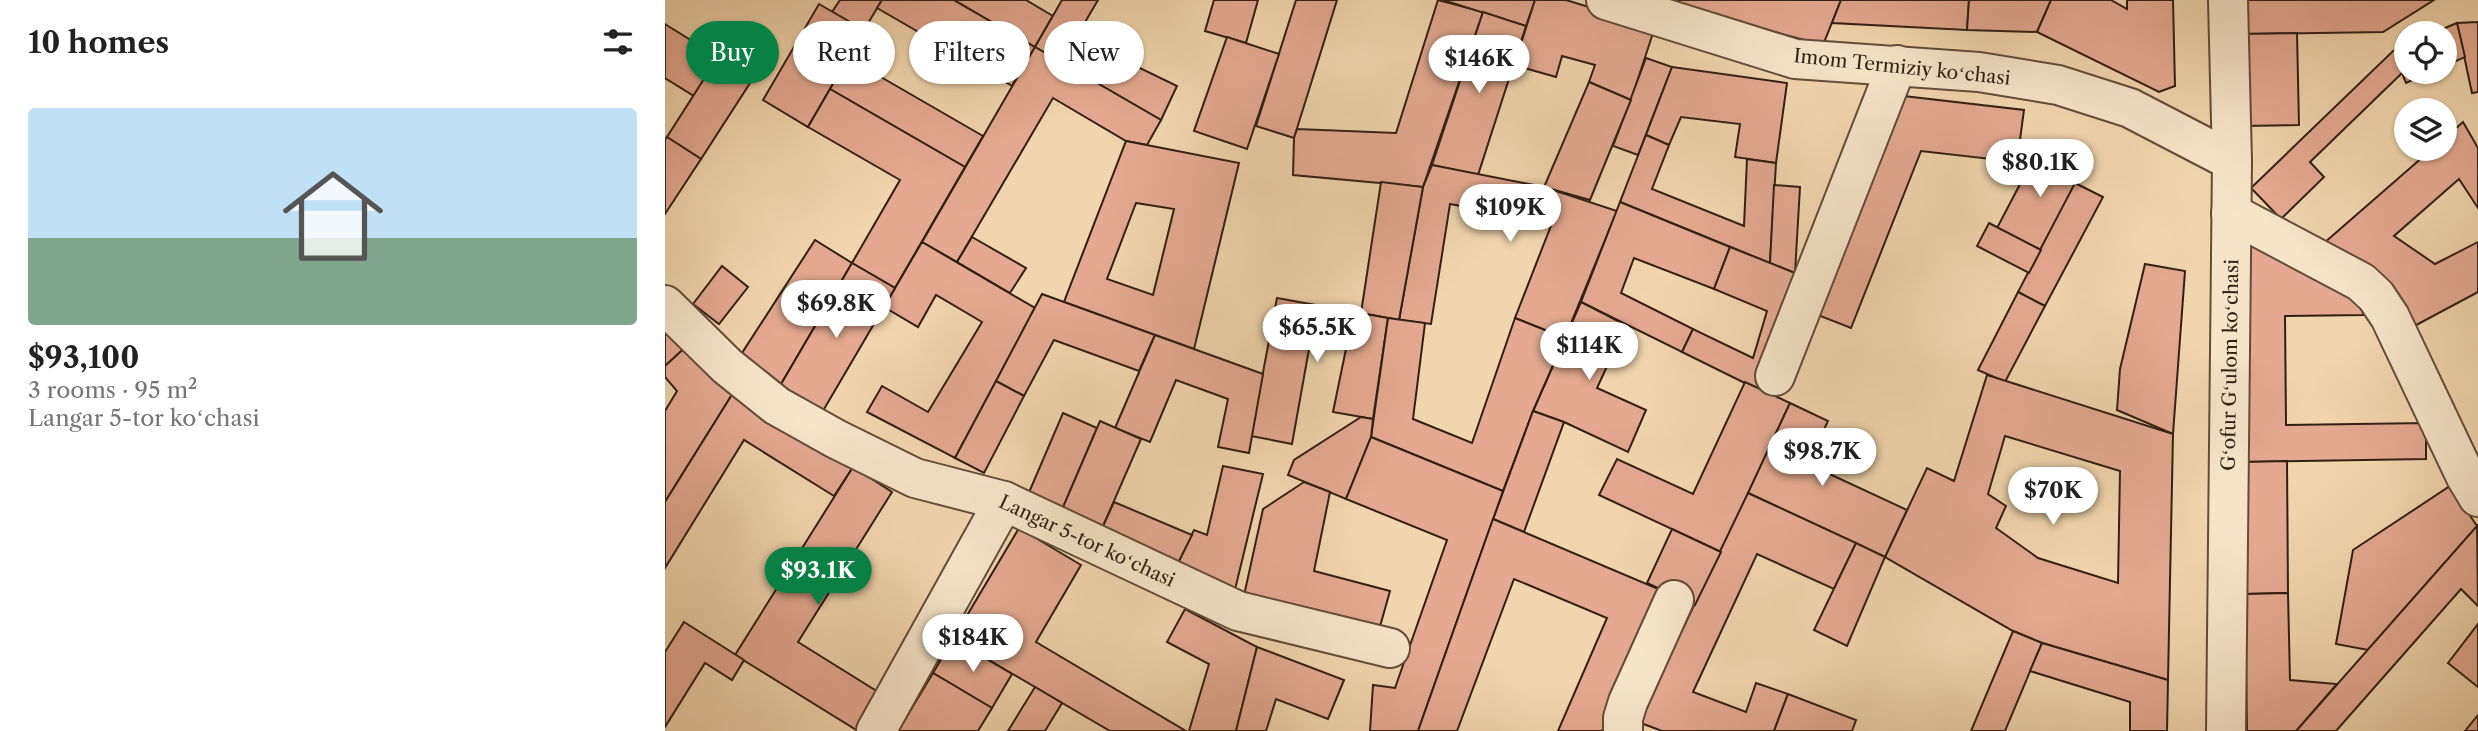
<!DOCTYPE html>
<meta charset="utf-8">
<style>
body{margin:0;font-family:"Libre Caslon Text",serif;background:#f2f2f2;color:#222;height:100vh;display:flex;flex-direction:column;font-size:26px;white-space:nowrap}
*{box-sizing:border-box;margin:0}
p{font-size:23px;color:#767676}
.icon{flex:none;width:38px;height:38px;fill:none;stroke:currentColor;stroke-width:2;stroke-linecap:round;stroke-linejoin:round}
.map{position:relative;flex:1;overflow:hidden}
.side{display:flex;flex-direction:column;background:#fff;width:665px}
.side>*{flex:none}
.guide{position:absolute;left:21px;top:21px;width:665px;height:63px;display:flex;gap:14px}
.buttons{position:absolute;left:1729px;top:21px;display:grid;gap:14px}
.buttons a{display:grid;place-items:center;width:63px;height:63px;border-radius:50%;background:#fff;box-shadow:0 2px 5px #0004;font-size:35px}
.price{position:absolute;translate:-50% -60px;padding:0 16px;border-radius:24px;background:#fff;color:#222;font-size:23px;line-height:46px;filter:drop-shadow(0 2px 4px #0008)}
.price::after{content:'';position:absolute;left:50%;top:42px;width:21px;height:16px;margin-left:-10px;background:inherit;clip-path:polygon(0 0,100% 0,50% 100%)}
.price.selected{background:#0b8043;color:#fff}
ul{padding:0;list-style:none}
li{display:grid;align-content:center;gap:14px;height:371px;padding:0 28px}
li+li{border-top:2px solid #e0e0e0}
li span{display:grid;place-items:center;height:217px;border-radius:7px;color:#555}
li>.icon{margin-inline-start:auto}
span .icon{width:126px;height:126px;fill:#fffc;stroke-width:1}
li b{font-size:30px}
h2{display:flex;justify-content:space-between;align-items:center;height:84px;padding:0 28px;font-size:30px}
.tag{padding:0 24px;border-radius:32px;background:#fff;box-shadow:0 2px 5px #0004;font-size:24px;line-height:63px}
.tag.selected{background:#0b8043;color:#fff}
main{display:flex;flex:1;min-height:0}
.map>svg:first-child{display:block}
.building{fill:#e4a990;stroke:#321f14;stroke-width:2;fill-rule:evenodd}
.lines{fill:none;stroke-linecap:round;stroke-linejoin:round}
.minor-casing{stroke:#624c3a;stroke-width:42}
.minor{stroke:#f6e4c9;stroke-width:38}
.labels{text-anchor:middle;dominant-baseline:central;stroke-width:7;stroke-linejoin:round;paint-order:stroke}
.street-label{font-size:19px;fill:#321f14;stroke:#f6e4c9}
</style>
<main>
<section class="side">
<h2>10 homes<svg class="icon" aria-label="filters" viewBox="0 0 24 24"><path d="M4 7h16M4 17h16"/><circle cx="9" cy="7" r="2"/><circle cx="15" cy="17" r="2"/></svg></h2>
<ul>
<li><span style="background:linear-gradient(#bfe0f5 60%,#7fa58c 0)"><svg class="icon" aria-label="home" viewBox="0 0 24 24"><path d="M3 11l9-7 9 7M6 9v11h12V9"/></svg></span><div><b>$93,100</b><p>3 rooms · 95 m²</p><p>Langar 5-tor koʻchasi</p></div></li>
</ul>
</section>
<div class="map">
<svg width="1813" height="731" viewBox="0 0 1813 731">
<rect width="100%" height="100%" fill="#f1d5ac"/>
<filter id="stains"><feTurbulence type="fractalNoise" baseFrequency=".00286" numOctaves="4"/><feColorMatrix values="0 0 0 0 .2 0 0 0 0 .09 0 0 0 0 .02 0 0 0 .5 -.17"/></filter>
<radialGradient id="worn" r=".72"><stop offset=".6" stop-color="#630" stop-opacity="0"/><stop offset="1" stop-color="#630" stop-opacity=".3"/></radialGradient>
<!-- building -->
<g class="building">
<polygon points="175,0 217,0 199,30 167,12"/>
<polygon points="217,0 289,0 370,47 347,86 212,8"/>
<polygon points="289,0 361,0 388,16 370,47"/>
<polygon points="397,0 433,0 409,41 438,59 442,52 512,86 496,120 370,47"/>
<polygon points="549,0 593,0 581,43 540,31"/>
<polygon points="631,0 672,0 629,138 591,126"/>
<polygon points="773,0 818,12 758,187 628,175 629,138 632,129 731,133"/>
<polygon points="778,0 870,0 861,26"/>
<polygon points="870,0 901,0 990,27 966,100 924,82 930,65 897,56 891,77 849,65"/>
<polygon points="990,0 1176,0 1158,45"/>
<polygon points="1176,0 1304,0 1302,30 1167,23"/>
<polygon points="1304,0 1386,0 1372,32 1302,30"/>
<polygon points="1386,0 1446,0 1462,9 1462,0 1508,0 1510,86 1494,92 1372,32"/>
<polygon points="1577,0 1769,0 1718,32 1577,34"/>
<polygon points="154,4 199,30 143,127 98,100"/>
<polygon points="818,12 861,26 813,175 767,165"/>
<polygon points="1813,22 1813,92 1807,93 1792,23"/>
<polygon points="1792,23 1800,57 1780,66 1780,33 1768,33"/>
<polygon points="0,24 53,57 29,96 0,78"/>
<polygon points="1632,33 1634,125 1578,126 1577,34"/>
<polygon points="562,37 614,54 582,149 529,131"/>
<polygon points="1741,45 1741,72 1766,72 1741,83 1737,73 1645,162 1659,177 1616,219 1586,188 1728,51"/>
<polygon points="370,47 496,120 482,145 461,141 388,98 292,262 257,242"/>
<polygon points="53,57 87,80 36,159 2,137"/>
<polygon points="183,58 318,136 300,167 165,89"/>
<polygon points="981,58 1007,67 973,155 948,146"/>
<polygon points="1007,67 1122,83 1111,163 1070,157 1075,124 1016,117 1004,145 981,135"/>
<polygon points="924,82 966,100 925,200 879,187"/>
<polygon points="165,89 300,167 230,288 187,263 235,180 143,127"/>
<polygon points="1230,95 1359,110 1352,162 1256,151 1186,328 1145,312"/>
<polygon points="1798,122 1813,148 1813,208 1794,179 1729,236 1770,264 1813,242 1813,292 1742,330 1659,243 1767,149 1780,149 1780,138"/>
<polygon points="981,135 1004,145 987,189 1079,226 1082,159 1111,163 1105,263 955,202"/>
<polygon points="2,137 36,159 0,214 0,140"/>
<path d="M461 141 574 163 529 349 399 302ZM471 203 509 209 488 295 442 279Z"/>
<polygon points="1374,148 1417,171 1376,250 1332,228"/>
<polygon points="767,165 879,187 952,211 900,338 850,318 887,223 785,204 766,324 734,320 758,187"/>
<polygon points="716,182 758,187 734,320 696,313"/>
<polygon points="1410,183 1438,197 1380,306 1353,292"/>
<polygon points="1109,185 1135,187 1130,273 1105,263"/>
<polygon points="955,202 1065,247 1049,289 969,258 956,293 1028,329 1017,352 916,302"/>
<polygon points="1324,223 1376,250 1364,273 1312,246"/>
<polygon points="1576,227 1697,292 1698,315 1620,316 1621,425 1761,423 1761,459 1579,462"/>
<polygon points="307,237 361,268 345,293 292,262"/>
<polygon points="150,240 187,263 112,391 77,353"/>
<polygon points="257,242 370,308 290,458 202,412 217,386 263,412 317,322 271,295 253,327 219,307"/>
<polygon points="1065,247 1130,273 1094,390 1017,352 1028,329 1088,358 1102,311 1049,289"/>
<polygon points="187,263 230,288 155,416 112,391"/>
<polygon points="1480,264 1520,271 1508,434 1452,410 1455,369"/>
<polygon points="57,266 83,287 54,324 28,304"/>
<polygon points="1353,292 1380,306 1340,382 1313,370"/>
<polygon points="377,294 490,335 474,371 389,340 359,396 331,381"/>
<polygon points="612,298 723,318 708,419 668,412 682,344 646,338 627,444 586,436"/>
<polygon points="916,302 961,325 932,388 981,410 963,452 899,422 868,411"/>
<polygon points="723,318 760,323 748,419 807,443 850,318 900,338 868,411 838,491 706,437"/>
<polygon points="0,325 24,344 0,366"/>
<polygon points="490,335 598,374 584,453 553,447 563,399 511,380 485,442 450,428"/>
<polygon points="24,344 68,393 0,502 0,411 12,391 0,377 0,366"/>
<path d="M1322 375 1508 434 1503 680 1377 643 1348 631 1220 557 1262 468 1289 481ZM1340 436 1455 471 1453 583 1373 558 1331 528 1341 506 1323 494Z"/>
<polygon points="331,381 359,396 319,473 290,458"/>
<polygon points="1080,382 1125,403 1056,552 934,495 952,459 1028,494"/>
<polygon points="68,393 188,467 169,496 79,440 0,568 0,502"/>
<polygon points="1125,403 1163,421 1143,464 1242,510 1220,557 1083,493"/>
<polygon points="868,411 899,422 859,532 828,519"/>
<polygon points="398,413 432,428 396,512 362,497"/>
<polygon points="696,417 708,419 706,437 681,499 623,475 629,460"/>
<polygon points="435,421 476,439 435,533 396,512"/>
<polygon points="706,437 838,491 753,731 705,731 708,685 730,688 782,540 681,499"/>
<polygon points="1622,461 1623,593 1580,594 1579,462"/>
<polygon points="558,466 598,474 567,602 510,569 529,530 542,535"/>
<polygon points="188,467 227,492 133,642 218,695 193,731 70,655"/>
<polygon points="639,482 665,492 649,571 725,591 712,637 578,600 598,509"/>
<polygon points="1785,486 1812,526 1703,650 1671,644 1688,550"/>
<polygon points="1083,493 1191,543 1169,589 1092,554 1028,692 1081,712 1091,683 1123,694 1109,731 997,731 973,722"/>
<polygon points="449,502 527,535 510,569 435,533"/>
<polygon points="828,519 998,591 937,731 893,731 942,618 849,579 792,731 753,731"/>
<polygon points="1812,526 1813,606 1796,589 1671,731 1631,731"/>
<polygon points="354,528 416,565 371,642 521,731 445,731 288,639"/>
<polygon points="1007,529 1056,552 1030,605 982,583"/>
<polygon points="1191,543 1220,557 1182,646 1149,630"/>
<polygon points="1623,593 1625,680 1672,684 1631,731 1582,731 1580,594"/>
<polygon points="520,609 592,647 571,731 524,731 544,664 502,642"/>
<polygon points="19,622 79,660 67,680 40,663 0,727 0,652"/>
<polygon points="1813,624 1813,687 1783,663"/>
<polygon points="1348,631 1377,643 1340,731 1306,731"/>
<polygon points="288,639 347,674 327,708 268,673"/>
<polygon points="1377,643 1503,680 1502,731 1465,731 1465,702 1365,671"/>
<polygon points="592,647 679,680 663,719 611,699 601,731 571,731"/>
<polygon points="268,673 327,708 313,731 233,731"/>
<polygon points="370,687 397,703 380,731 343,731"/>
<polygon points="1123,694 1191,720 1187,731 1109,731"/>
<polygon points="1813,715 1813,731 1800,731"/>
</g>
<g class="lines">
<!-- minor casing -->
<g class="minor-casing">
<g id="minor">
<polyline points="941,0 1130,59 1314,72 1393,85 1465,108 1567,161"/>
<polyline points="1566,213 1696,282 1711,296 1725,317 1801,477 1813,497"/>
<polyline points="0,305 62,366 112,406 171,439 250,478 339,501 573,611 725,648"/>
<polyline points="1110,376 1232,65"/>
<polyline points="211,731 339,501"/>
<polyline points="958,731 958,718 963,702 1009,600"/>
<polyline points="1561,731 1567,161 1563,0"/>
</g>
</g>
<!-- minor -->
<use href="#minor" class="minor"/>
</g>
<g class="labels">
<!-- street labels -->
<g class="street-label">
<text transform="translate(1237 67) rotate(6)">Imom Termiziy koʻchasi</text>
<text transform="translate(1565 365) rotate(-89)">Gʻofur Gʻulom koʻchasi</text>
<text transform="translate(422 541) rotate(25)">Langar 5-tor koʻchasi</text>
</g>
</g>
<rect width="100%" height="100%" filter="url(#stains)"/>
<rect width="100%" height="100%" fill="url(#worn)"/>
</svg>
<div class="buttons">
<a><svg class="icon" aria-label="locate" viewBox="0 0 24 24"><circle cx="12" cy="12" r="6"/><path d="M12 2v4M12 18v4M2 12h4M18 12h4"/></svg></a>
<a><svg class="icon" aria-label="layers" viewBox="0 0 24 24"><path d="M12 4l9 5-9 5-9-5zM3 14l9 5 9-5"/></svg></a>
</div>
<b class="price" style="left:814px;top:95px">$146K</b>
<b class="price" style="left:1375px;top:199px">$80.1K</b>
<b class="price" style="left:845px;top:244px">$109K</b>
<b class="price" style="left:171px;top:340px">$69.8K</b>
<b class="price" style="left:652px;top:364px">$65.5K</b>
<b class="price" style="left:924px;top:382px">$114K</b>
<b class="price" style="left:1157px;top:488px">$98.7K</b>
<b class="price" style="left:1388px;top:527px">$70K</b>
<b class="price selected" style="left:153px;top:607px">$93.1K</b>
<b class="price" style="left:308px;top:674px">$184K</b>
<div class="guide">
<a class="tag selected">Buy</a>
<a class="tag">Rent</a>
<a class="tag">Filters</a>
<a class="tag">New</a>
</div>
</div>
</main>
